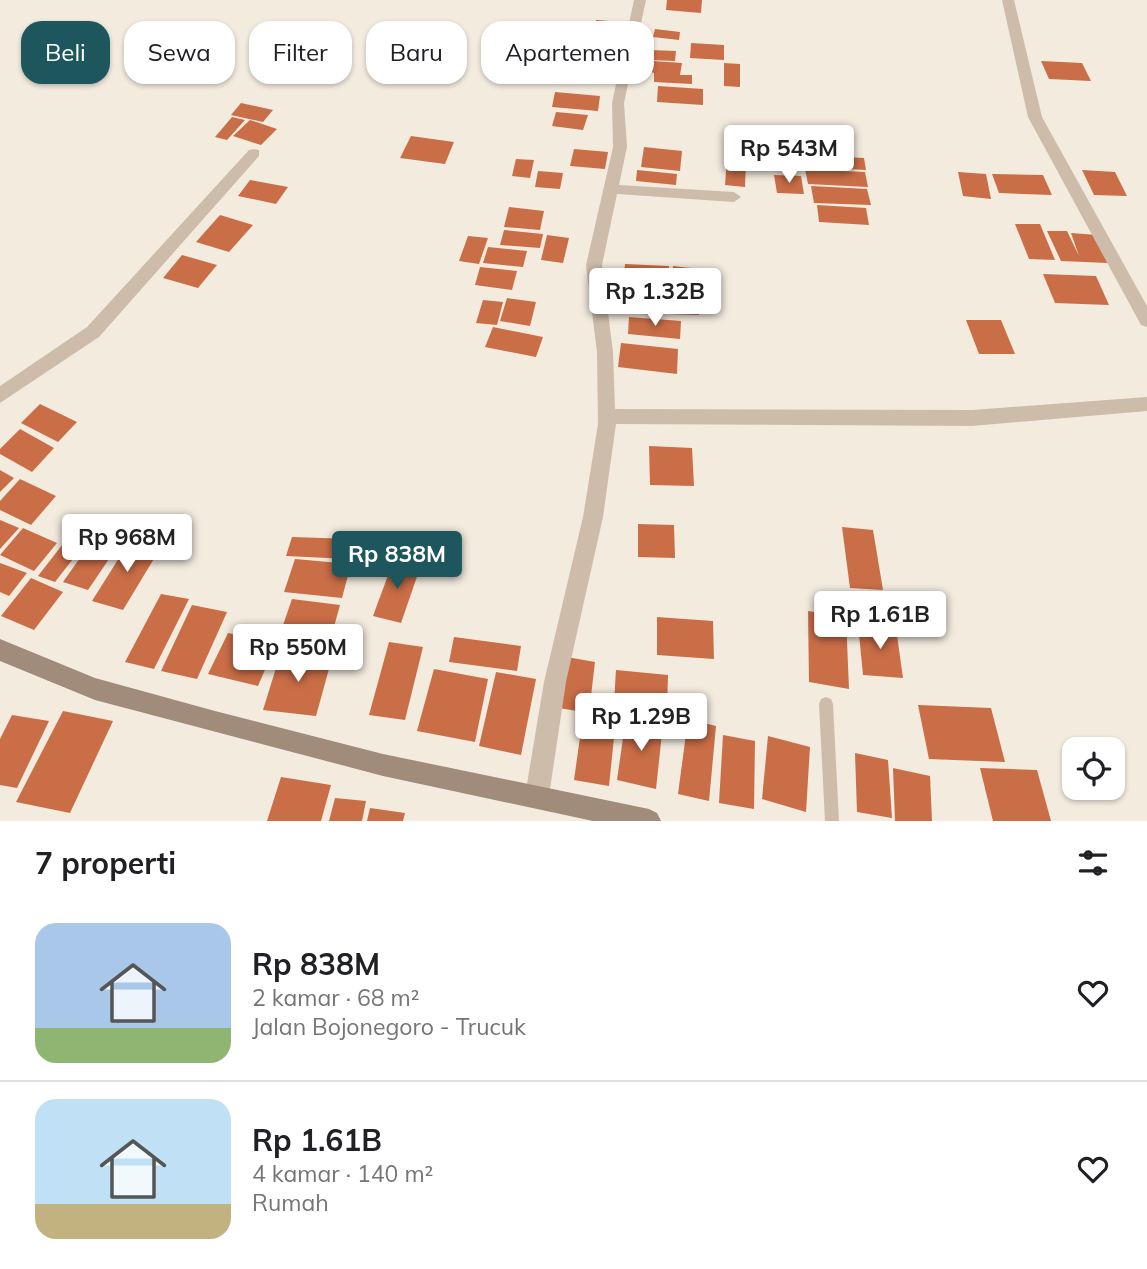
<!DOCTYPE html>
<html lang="id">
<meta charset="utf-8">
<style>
body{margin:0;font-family:Mulish,sans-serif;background:#f6f6f6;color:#202124;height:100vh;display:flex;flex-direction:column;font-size:26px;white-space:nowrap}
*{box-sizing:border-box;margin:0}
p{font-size:23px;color:#757577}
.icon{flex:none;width:38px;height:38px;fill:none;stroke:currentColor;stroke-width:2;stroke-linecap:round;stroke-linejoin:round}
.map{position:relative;height:821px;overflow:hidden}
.panel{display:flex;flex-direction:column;background:#fff;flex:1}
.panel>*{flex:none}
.top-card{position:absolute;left:21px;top:21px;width:700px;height:63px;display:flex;gap:14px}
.controls{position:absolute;left:1062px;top:737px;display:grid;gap:14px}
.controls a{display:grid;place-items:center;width:63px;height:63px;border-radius:14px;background:#fff;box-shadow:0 2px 5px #0004;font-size:35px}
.price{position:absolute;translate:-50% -60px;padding:0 16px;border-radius:7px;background:#fff;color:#222;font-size:23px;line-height:46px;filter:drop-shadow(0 2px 4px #0008)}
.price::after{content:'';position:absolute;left:50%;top:42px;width:21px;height:16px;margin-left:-10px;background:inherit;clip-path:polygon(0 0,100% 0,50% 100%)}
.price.active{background:#1e565d;color:#fff}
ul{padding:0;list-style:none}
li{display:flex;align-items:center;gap:21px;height:175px;padding:0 35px}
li+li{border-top:2px solid #e0e0e0}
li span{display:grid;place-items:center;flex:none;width:196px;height:140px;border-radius:21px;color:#555}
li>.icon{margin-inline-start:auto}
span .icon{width:84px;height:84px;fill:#fffc;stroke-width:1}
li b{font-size:30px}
h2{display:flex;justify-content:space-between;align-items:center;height:84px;padding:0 35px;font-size:30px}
.pill{padding:0 24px;border-radius:21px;background:#fff;box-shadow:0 2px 5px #0004;font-size:24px;line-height:63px}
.pill.active{background:#1e565d;color:#fff}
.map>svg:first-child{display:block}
.building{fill:#c96e47}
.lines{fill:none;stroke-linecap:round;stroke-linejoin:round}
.lane{fill:#cdbcaa;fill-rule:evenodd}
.street{fill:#cdbcaa;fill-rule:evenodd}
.secondary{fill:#a18b7b;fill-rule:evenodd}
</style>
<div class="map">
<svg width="1147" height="821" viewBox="0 0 1147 821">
<rect width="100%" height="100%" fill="#f4ebdf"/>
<!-- building -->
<g class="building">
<polygon points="667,0 702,0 701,13 666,10"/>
<polygon points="596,20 624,22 623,29 595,28"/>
<polygon points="598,29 622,31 621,38 597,36"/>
<polygon points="655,29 680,32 679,40 653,37"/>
<polygon points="581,36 617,40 615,49 578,45"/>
<polygon points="691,43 724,45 724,60 690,58"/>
<polygon points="565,47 611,51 610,58 563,54"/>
<polygon points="649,50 676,51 675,61 648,60"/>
<polygon points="563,56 612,61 610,70 560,66"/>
<polygon points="653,61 682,63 680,75 692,75 692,84 654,82 654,73 651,72"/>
<polygon points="1041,61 1082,63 1091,81 1049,79"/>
<polygon points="724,63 740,64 740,87 724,86"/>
<polygon points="560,67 612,73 609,83 557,77"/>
<polygon points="658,86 703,89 703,105 657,102"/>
<polygon points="555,92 600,96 598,111 552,107"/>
<polygon points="241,103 273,110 263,122 231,115"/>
<polygon points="556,112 588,115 583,130 552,126"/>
<polygon points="232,117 245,120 227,140 215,137"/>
<polygon points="250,120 277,129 261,145 233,136"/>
<polygon points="411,136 454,142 445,164 400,158"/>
<polygon points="644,147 682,151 680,171 641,167"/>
<polygon points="574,149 608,152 605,169 570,166"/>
<polygon points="808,155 864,158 866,170 809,167"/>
<polygon points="516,159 534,160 530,178 512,176"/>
<polygon points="727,159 746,161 745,187 725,185"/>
<polygon points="805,169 865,172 868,187 808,184"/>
<polygon points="637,170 677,174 676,185 636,181"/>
<polygon points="1082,170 1115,172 1127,196 1094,195"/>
<polygon points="538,171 563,173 560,189 535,187"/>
<polygon points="958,172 986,174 991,199 963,196"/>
<polygon points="992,174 1043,175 1052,195 999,193"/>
<polygon points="774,175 801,176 804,194 777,193"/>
<polygon points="250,180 288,187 276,204 238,196"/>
<polygon points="811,186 867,189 871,205 814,203"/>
<polygon points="817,205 866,208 869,225 819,222"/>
<polygon points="509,207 544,211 540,230 504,227"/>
<polygon points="220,215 253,225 229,252 196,242"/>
<polygon points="1015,224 1040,224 1055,260 1029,259"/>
<polygon points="504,230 543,234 540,248 500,245"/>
<polygon points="1047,231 1067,231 1079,256 1071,233 1097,235 1108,263 1061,261"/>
<polygon points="547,235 569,238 563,263 541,260"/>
<polygon points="468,236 488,238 479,264 459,261"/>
<polygon points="488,247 527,251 523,267 483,263"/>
<polygon points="182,255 217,265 198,288 163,278"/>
<polygon points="625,264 669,266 668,294 623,291"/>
<polygon points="673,266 718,271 717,298 697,296 699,315 634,313 634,294 692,296 670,293"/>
<polygon points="480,267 517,271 512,290 475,285"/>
<polygon points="1043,274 1096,276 1109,305 1055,303"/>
<polygon points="507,298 536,302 530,326 500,321"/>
<polygon points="483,300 503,302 497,325 476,323"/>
<polygon points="629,317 681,321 680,339 628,334"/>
<polygon points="966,320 1001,320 1015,354 979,354"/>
<polygon points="493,327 543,337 536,357 485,347"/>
<polygon points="621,343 678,349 677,374 618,367"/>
<polygon points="40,404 77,422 58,442 21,423"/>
<polygon points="20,429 54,448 32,472 0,454 0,449"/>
<polygon points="649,446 692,448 694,486 650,485"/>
<polygon points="0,470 14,478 0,492"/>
<polygon points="20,479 56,496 31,525 0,510 0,501"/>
<polygon points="108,518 132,525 88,590 63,582"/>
<polygon points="0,520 19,528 0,549"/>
<polygon points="638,524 674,525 675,558 638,557"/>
<polygon points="842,527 873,530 883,590 850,588"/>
<polygon points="23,528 57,543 34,571 0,555"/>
<polygon points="292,537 353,539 348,559 286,556"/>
<polygon points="131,539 161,547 123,610 92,601"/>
<polygon points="66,540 83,546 55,582 38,576"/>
<polygon points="295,559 351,564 342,598 284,592"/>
<polygon points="394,559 421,565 401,623 373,616"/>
<polygon points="0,563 27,573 9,596 0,592"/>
<polygon points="31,578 63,592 34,630 1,616"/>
<polygon points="161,594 189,599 154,669 125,662"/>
<polygon points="292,599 340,605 332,634 282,628"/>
<polygon points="192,605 227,612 197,679 161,671"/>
<polygon points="808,611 846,617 849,689 809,682"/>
<polygon points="657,617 713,621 714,659 657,655"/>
<polygon points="858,624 896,628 903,678 863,675"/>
<polygon points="228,633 276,644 258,686 208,674"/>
<polygon points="454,637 521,646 517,671 449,662"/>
<polygon points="389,642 423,647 405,720 369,715"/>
<polygon points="281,652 332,658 316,716 263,710"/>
<polygon points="567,657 595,662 589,713 559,708"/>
<polygon points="434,669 488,679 475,742 417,731"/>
<polygon points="616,670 668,675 667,709 614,703"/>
<polygon points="496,672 536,679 521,755 479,746"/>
<polygon points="918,705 991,708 1005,762 929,759"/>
<polygon points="63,711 113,721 70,813 16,802"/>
<polygon points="12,715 49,721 17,788 0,785 0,739"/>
<polygon points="626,717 663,724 656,789 617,780"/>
<polygon points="688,719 716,726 709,801 678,794"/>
<polygon points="582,723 615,728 609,786 574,780"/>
<polygon points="723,735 755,741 754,809 719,803"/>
<polygon points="768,736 810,747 806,812 762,799"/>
<polygon points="855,753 888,760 892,818 857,812"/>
<polygon points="893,768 930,776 932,821 895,821"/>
<polygon points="980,768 1037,770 1051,821 993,821"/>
<polygon points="281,777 331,785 321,821 267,821"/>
<polygon points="335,798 366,801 362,821 329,821"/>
<polygon points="370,808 405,813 403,821 367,821"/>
</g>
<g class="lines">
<!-- lane -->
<polygon class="lane" points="826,697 831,699 833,704 839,821 825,821 819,704 821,699"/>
<!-- street -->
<g class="street">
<polygon points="634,0 646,0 624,103 627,147 619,185 734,192 741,197 734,202 617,194 602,265 613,352 615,409 972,410 1147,397 1147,411 972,426 616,424 603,517 566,682 549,796 545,804 537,808 529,804 525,796 544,682 583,517 598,424 597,352 586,265 613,147 612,103"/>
<polygon points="1002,0 1014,0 1042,117 1147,306 1147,327 1141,325 1028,117"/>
<polygon points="254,149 259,150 259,156 99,337 0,403 0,386 87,327 249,150"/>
</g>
<!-- secondary -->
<polygon class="secondary" points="0,639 95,678 215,711 383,754 649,809 657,813 661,821 593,821 383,776 95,700 0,661"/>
</g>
</svg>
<div class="controls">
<a><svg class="icon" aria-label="locate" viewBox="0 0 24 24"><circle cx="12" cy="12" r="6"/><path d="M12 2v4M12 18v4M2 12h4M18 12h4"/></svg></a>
</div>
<b class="price" style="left:789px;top:185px">Rp 543M</b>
<b class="price" style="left:655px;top:328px">Rp 1.32B</b>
<b class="price" style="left:127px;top:574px">Rp 968M</b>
<b class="price active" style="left:397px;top:591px">Rp 838M</b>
<b class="price" style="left:880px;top:651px">Rp 1.61B</b>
<b class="price" style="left:298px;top:684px">Rp 550M</b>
<b class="price" style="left:641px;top:753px">Rp 1.29B</b>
<div class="top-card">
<a class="pill active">Beli</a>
<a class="pill">Sewa</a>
<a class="pill">Filter</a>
<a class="pill">Baru</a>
<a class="pill">Apartemen</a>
</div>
</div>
<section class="panel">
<h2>7 properti<svg class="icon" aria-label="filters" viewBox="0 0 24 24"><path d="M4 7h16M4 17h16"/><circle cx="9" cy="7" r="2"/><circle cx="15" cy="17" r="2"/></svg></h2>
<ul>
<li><span style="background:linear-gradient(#a9c7e8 75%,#8fb573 0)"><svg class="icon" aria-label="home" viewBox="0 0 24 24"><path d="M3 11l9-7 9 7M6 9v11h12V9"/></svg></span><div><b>Rp 838M</b><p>2 kamar · 68 m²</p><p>Jalan Bojonegoro - Trucuk</p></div><svg class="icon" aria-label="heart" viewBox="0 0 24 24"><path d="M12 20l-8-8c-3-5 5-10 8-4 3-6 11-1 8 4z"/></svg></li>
<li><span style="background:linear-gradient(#bfe0f5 75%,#c2b280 0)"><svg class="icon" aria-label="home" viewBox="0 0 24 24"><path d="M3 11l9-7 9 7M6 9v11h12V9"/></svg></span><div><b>Rp 1.61B</b><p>4 kamar · 140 m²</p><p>Rumah</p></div><svg class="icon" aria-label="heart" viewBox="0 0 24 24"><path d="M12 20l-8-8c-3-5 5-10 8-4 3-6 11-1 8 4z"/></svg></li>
</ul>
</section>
